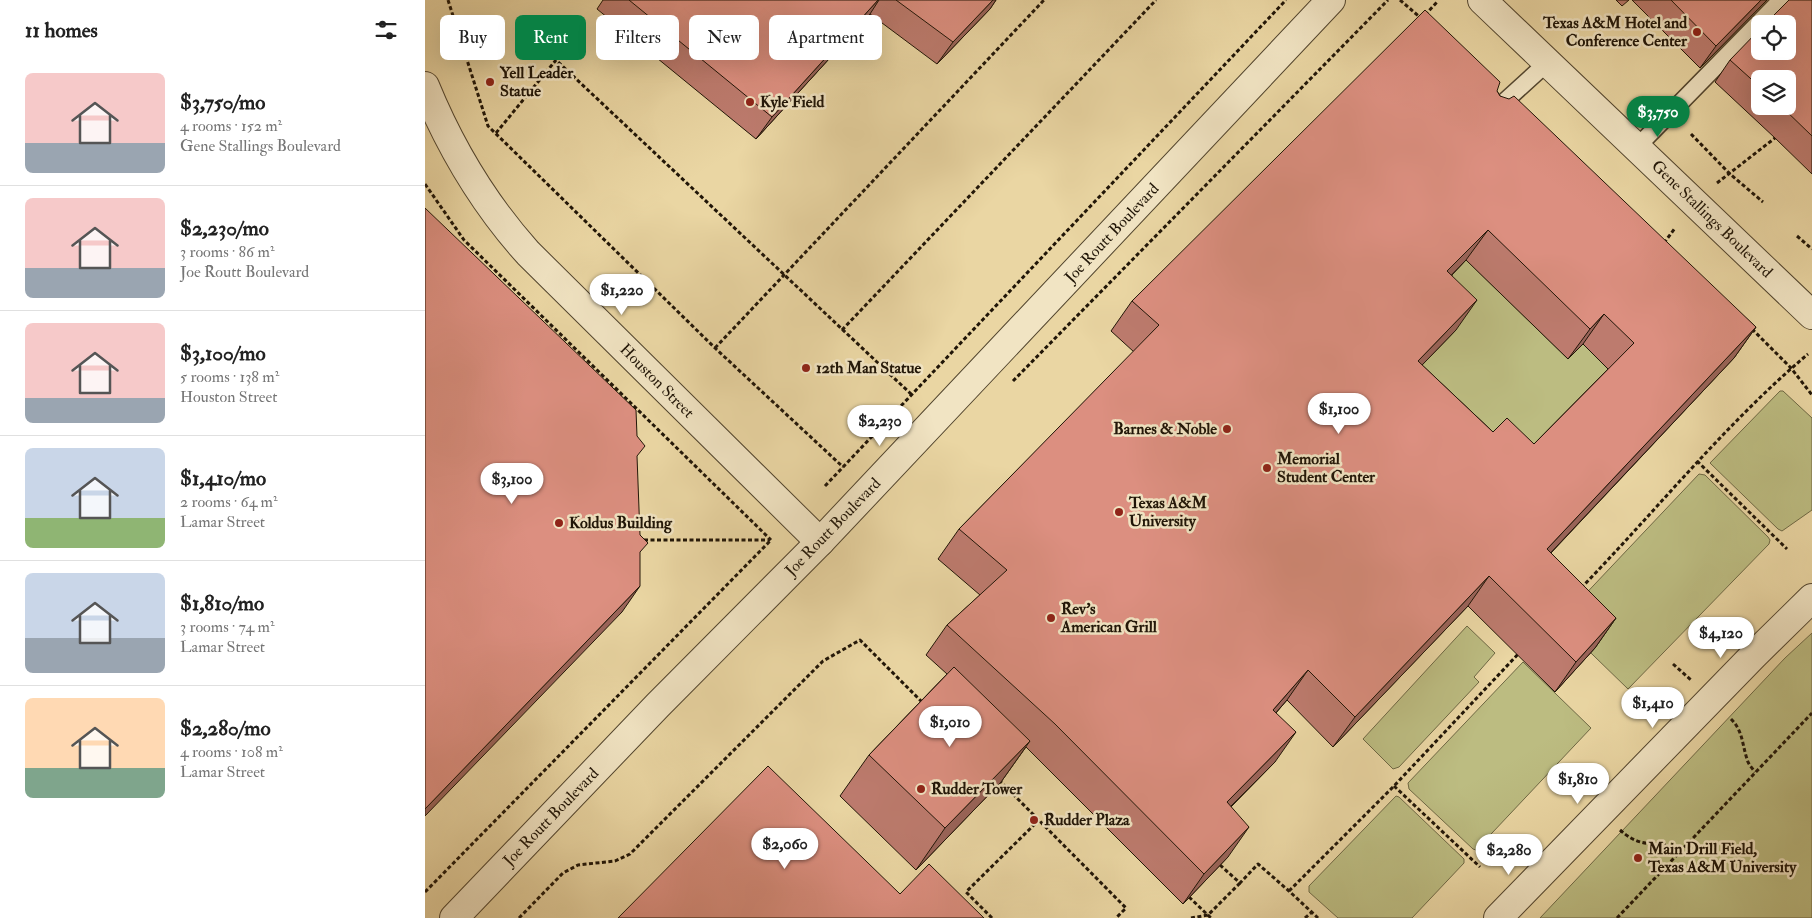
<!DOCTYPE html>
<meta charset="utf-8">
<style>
body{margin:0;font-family:"IM FELL Double Pica",serif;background:#f6f6f6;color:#222;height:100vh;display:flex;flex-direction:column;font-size:19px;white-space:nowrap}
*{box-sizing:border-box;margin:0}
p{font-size:16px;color:#767676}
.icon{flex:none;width:28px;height:28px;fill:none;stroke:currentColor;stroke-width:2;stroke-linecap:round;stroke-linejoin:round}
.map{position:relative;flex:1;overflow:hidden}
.drawer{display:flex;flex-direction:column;background:#fff;width:425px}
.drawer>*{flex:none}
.banner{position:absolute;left:15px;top:15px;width:475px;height:45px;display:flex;gap:10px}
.fabs{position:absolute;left:1326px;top:15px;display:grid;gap:10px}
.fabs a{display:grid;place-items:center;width:45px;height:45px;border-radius:8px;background:#fff;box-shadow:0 5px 20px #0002;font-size:25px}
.price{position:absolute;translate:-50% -42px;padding:0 11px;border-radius:18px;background:#fff;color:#222;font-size:16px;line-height:32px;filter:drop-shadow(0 1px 2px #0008)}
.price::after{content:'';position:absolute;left:50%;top:30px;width:15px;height:11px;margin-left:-8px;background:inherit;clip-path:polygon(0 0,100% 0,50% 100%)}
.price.active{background:#0b8043;color:#fff}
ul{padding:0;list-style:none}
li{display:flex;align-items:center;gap:15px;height:125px;padding:0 25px}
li+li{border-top:1px solid #e0e0e0}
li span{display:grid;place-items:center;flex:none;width:140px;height:100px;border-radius:8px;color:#555}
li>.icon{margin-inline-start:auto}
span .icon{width:60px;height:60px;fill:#fffc;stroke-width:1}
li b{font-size:21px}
h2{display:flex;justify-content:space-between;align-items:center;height:60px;padding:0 25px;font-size:21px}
.tag{padding:0 18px;border-radius:8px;background:#fff;box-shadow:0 5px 20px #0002;font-size:18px;line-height:45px}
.tag.active{background:#0b8043;color:#fff}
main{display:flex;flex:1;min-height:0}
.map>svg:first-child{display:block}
.green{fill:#bcbc81;stroke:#6e6844}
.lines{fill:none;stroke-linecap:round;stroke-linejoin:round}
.lane-casing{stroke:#52452e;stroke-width:19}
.street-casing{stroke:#52452e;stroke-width:30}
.path{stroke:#201507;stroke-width:3;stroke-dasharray:4 2.5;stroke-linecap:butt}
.lane{stroke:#f1e4c3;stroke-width:16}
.street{stroke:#f1e4c3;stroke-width:28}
.wall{fill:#bd7b6e;stroke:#201507;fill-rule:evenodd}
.shaded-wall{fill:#9a645a;stroke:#201507}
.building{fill:#dc8f80;stroke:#201507;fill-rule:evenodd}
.poi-dot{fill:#8f2418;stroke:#f1e4c3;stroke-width:2}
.labels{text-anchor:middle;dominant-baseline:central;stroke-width:5;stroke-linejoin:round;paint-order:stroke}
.poi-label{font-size:16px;font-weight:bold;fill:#201507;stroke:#f1e4c3;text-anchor:start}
.street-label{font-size:16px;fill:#201507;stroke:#f1e4c3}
</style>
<main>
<section class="drawer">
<h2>11 homes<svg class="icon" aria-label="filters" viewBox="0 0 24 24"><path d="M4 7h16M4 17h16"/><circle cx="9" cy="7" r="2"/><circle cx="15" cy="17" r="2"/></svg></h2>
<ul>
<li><span style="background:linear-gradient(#f6c9c9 70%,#9aa5b1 0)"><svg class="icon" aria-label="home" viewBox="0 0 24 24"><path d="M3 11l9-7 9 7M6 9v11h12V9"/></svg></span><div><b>$3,750/mo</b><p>4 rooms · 152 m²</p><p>Gene Stallings Boulevard</p></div></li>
<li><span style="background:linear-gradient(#f6c9c9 70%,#9aa5b1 0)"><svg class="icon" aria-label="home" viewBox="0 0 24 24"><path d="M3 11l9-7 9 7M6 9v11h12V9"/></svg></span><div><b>$2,230/mo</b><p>3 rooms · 86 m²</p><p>Joe Routt Boulevard</p></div></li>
<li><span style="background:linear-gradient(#f6c9c9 75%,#9aa5b1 0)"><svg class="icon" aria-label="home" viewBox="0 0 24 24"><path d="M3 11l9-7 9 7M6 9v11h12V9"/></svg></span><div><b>$3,100/mo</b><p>5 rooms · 138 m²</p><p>Houston Street</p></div></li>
<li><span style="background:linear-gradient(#c9d6e8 70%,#8fb573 0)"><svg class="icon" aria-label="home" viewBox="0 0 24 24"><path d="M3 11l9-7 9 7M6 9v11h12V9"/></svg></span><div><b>$1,410/mo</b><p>2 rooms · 64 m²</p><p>Lamar Street</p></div></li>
<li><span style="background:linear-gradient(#c9d6e8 65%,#9aa5b1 0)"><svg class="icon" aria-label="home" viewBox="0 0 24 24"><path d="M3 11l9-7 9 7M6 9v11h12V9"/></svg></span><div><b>$1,810/mo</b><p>3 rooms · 74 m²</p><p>Lamar Street</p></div></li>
<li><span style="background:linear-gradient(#ffd9b3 70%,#7fa58c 0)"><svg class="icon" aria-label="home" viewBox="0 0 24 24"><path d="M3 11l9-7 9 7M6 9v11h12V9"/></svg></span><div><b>$2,280/mo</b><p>4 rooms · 108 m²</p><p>Lamar Street</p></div></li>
</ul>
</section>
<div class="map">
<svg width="1387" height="918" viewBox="0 0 1387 918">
<rect width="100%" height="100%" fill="#ead6a3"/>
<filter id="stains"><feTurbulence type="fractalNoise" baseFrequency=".004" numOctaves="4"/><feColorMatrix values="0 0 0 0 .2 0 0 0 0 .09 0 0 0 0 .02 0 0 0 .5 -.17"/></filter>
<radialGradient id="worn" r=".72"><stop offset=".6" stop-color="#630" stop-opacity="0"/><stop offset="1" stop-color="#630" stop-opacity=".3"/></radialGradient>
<!-- green -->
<g class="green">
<polygon points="1041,260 1143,359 1158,344 1188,373 1088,474 972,391 1001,301"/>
<polygon points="1355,391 1358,391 1387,418 1387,510 1357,531 1353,529 1285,463"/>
<polygon points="1274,474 1280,475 1343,537 1345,540 1344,544 1203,689 1134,622"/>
<polygon points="1042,626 1070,653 1049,677 1054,682 974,767 968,769 938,739"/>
<polygon points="1387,633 1387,918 1115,918 1360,658"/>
<polygon points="1098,662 1166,728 1051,850 1048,849 984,789 983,783"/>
<polygon points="971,796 974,797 1039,859 1039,863 987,918 913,918 884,892 884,886"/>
</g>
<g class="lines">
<!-- lane casing -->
<g class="lane-casing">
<g id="lane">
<polyline points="1067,113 1123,62"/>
<polyline points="1212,147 1356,0"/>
</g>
</g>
<!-- street casing -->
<g class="street-casing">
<g id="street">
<polyline points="1057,0 1387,315"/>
<path d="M0 86C25 147 59 204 103 253L395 542"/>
<polyline points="29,918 233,705 395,542 906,0"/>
<polyline points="1073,918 1329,655 1387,598"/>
</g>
</g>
<!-- path -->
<g class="path">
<polyline points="23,0 63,126 290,348 418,467"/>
<polyline points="975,0 997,19"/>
<polyline points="1000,15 1013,1"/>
<polyline points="71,133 131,60 486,394"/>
<polyline points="1266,134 1305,174 1338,202"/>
<polyline points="1292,183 1350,138"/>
<polyline points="0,184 39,240 346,540"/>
<polyline points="1372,236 1387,249"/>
<polyline points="1239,243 1250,228"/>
<polyline points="1327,329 1366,368 1387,395"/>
<polyline points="417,330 731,0"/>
<polyline points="290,348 619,0"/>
<polyline points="588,381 963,0"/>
<polyline points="1272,461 1362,549"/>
<polyline points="400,486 861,0"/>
<polyline points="219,540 345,540"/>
<path d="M1156 588C1232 510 1300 424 1383 354"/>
<polyline points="1248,664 1266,680"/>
<path d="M1306 719C1318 731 1317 744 1322 759 1323 764 1327 768 1330 772"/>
<polyline points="1140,775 1157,793"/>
<polyline points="574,780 701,908 691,918"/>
<polyline points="969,786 1055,867"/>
<path d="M1195 830C1210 843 1219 844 1239 844L1251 855"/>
<polyline points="795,865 815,883 833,864 864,891 893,918"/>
<polyline points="864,891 969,786 1095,652"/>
<polyline points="0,892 346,540"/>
<polyline points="764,897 786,918"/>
<polyline points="94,918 138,873 153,865 190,861 205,854 398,661 435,640 498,703"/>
<polyline points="567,918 541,892 614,820"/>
<polyline points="766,918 783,915 815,883"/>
<polyline points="880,918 887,912"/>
<polyline points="1192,918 1387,713"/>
</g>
<!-- lane -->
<use href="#lane" class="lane"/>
<!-- street -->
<use href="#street" class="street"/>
</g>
<!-- wall -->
<g class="wall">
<polygon points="178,0 571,0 565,9 512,64 445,14 331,139 172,9"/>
<polygon points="1191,0 1204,0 1197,6"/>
<polygon points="1207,0 1342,0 1275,68"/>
<path d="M1387 0V174L1350 138 1290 82 1305 60ZM1335 79 1362 106H1335Z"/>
<path d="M1072 91 1075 96 1331 327 1309 358 1126 553 1191 618 1170 648 1130 692 1043 606 908 747 862 700 851 713 850 762 806 807 803 857 758 904 601 747 576 782 491 870 415 796 444 755 522 674 501 655 522 625 555 595 513 559 534 529 709 352 686 331 707 301ZM1041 260 1143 359 1158 344 1183 369 1109 444 1068 432 997 365 1031 330 1027 275Z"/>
</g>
<!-- shaded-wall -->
<g class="shaded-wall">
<polygon points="453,0 454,0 445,14 331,139 347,117"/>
<polygon points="568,0 571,0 565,9 512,64 528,42"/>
<polygon points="1336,0 1342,0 1275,68 1291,46"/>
<polygon points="1063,230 1041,260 1001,301 1022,271"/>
<polygon points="1052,300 1031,330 972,391 993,361"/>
<polygon points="1179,314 1158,344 1143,359 1165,329"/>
<polygon points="1331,327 1309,358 1101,579 1122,549"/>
<polygon points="1064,576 1043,606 908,747 930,717"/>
<polygon points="215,586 197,612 0,816 0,809"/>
<polygon points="1191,618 1170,648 1130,692 1151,662"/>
<polygon points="883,670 862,700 827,740 848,710"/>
<polygon points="871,732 850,762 780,832 802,802"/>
<polygon points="605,741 576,782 491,870 520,828"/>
<polygon points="824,827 803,857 758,904 779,874"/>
</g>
<!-- building -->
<g class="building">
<polygon points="204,0 453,0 347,117"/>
<polygon points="471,0 568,0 528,42"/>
<polygon points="1246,0 1336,0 1291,46"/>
<polygon points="1364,0 1387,0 1387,136 1356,106 1362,106 1362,79 1335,79 1335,87 1305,60 1335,29 1335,51 1362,51 1362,24 1340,24"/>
<path d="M1000 10 1075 82 1072 91 1075 96 1084 99 1089 96 1331 327 1122 549 1191 618 1151 662 1064 576 930 717 883 670 848 710 871 732 802 802 824 827 779 874 630 724 522 625 582 570 534 529 734 325 707 301ZM1063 230 1165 329 1179 314 1209 343 1109 444 1082 418 1068 432 993 361 1052 300 1022 271Z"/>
<polygon points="0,208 211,410 212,436 220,446 212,456 215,535 223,543 215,552 215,586 0,809"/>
<polygon points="529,667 605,741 520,828 444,755"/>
<polygon points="343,766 475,894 504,864 559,918 193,918"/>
</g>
<!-- markers -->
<g class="poi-dot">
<circle cx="1272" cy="32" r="5"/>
<circle cx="65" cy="82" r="5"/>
<circle cx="325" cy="102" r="5"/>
<circle cx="381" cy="368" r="5"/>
<circle cx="802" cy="429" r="5"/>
<circle cx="842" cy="468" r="5"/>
<circle cx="694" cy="512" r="5"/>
<circle cx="134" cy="523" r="5"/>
<circle cx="626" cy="618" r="5"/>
<circle cx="496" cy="789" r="5"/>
<circle cx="609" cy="820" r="5"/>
<circle cx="1213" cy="858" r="5"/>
</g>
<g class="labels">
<!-- poi labels -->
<g class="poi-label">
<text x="1262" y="23" text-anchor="end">Texas A&amp;M Hotel and<tspan x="1262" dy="18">Conference Center</tspan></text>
<text x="75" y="73">Yell Leader<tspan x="75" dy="18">Statue</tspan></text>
<text x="335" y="102">Kyle Field</text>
<text x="391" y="368">12th Man Statue</text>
<text x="792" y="429" text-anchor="end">Barnes &amp; Noble</text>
<text x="852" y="459">Memorial<tspan x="852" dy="18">Student Center</tspan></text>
<text x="704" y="503">Texas A&amp;M<tspan x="704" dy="18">University</tspan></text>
<text x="144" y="523">Koldus Building</text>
<text x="636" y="609">Rev's<tspan x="636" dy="18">American Grill</tspan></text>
<text x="506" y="789">Rudder Tower</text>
<text x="619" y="820">Rudder Plaza</text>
<text x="1223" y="849">Main Drill Field,<tspan x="1223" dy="18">Texas A&amp;M University</tspan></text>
</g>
<!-- street labels -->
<g class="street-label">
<text transform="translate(1287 219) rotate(44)">Gene Stallings Boulevard</text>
<text transform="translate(687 233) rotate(-47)">Joe Routt Boulevard</text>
<text transform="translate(232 381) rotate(45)">Houston Street</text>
<text transform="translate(408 527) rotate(-46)">Joe Routt Boulevard</text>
<text transform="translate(126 817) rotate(-46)">Joe Routt Boulevard</text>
</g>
</g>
<rect width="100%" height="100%" filter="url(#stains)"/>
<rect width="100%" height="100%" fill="url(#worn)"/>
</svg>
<div class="fabs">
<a><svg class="icon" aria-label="locate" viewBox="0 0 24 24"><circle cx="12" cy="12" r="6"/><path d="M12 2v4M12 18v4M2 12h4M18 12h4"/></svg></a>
<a><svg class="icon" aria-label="layers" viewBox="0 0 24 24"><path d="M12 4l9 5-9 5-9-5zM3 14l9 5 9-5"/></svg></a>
</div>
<b class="price active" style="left:1233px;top:138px">$3,750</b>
<b class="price" style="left:197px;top:316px">$1,220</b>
<b class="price" style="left:914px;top:435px">$1,100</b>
<b class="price" style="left:455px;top:447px">$2,230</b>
<b class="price" style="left:87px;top:505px">$3,100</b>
<b class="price" style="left:1296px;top:659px">$4,120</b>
<b class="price" style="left:1228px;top:729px">$1,410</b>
<b class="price" style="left:525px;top:748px">$1,010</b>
<b class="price" style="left:1153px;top:805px">$1,810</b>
<b class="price" style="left:360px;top:870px">$2,060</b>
<b class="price" style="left:1084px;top:876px">$2,280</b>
<div class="banner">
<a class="tag">Buy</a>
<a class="tag active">Rent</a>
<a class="tag">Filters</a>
<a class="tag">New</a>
<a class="tag">Apartment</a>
</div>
</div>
</main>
